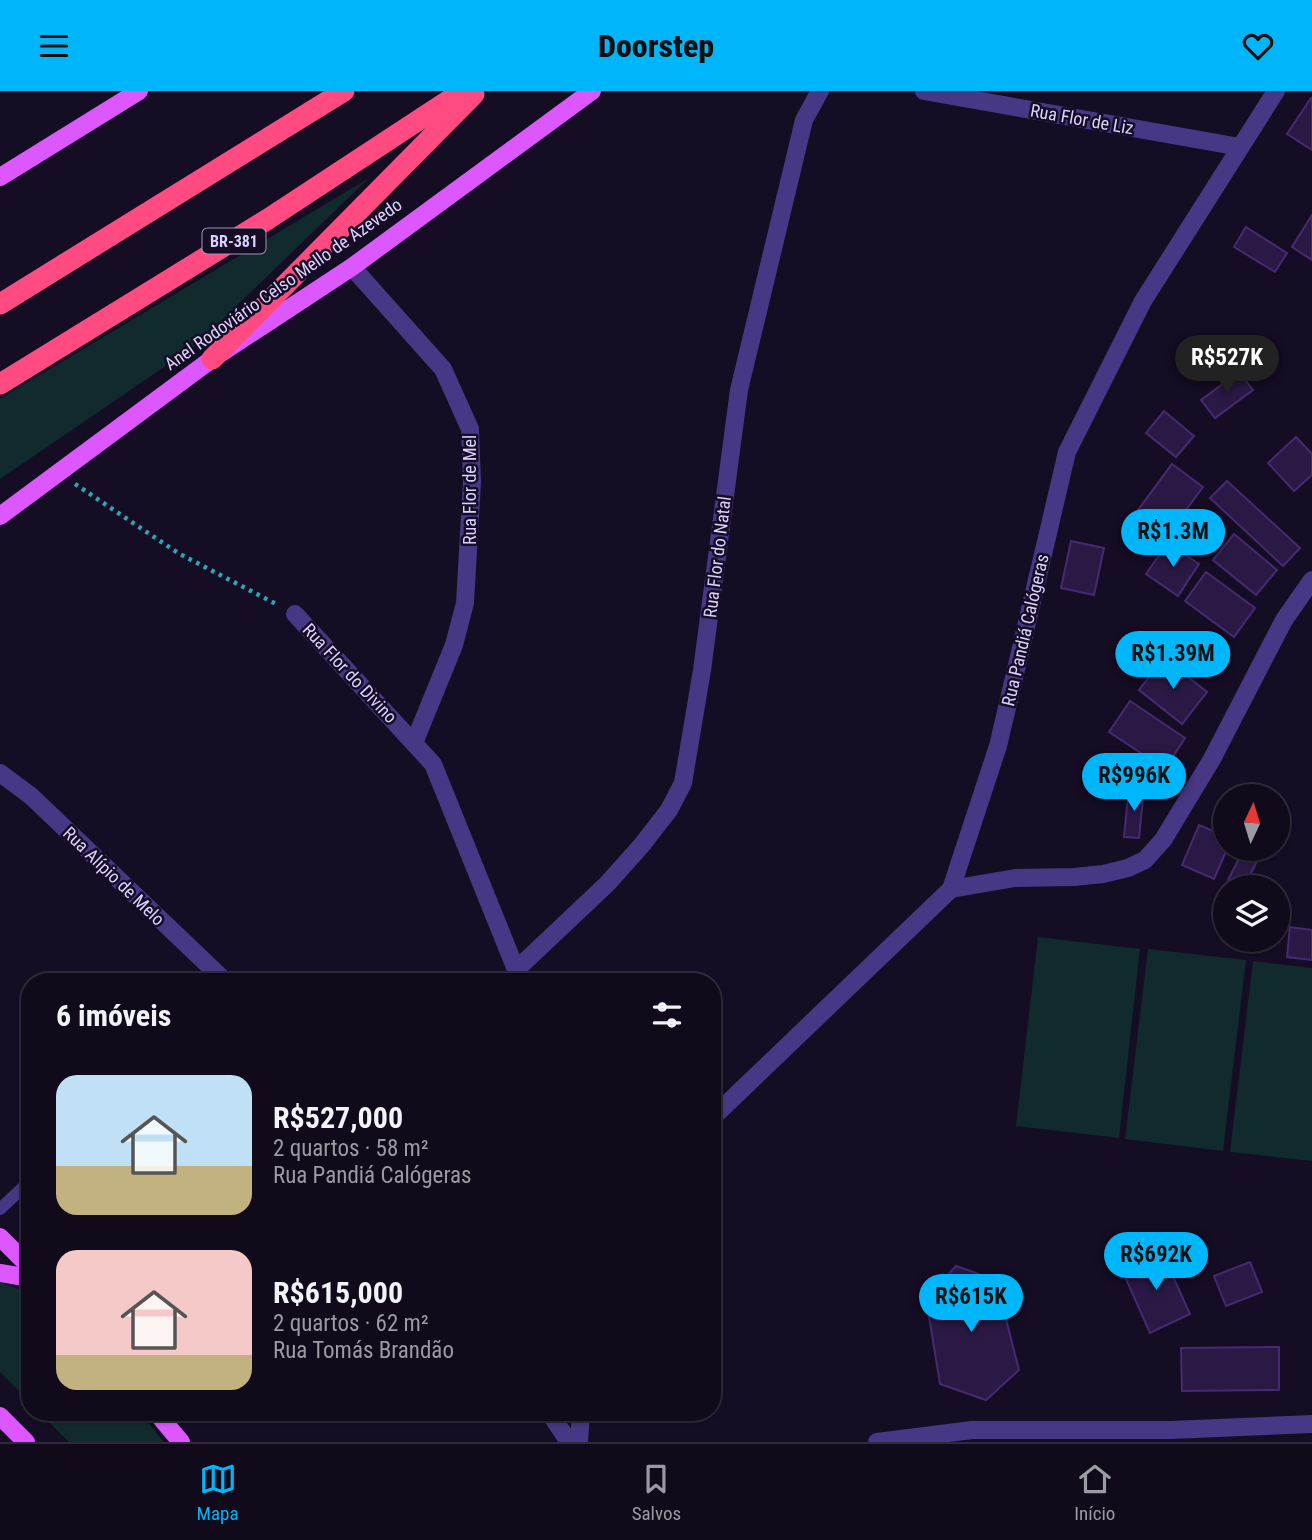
<!DOCTYPE html>
<html lang="pt">
<meta charset="utf-8">
<style>
body{margin:0;font-family:"Roboto Condensed",sans-serif;background:#1e1828;color:#f1f3f6;height:100vh;display:flex;flex-direction:column;font-size:26px;white-space:nowrap}
*{box-sizing:border-box;margin:0}
p{font-size:23px;color:#9c9aa3}
.icon{flex:none;width:38px;height:38px;fill:none;stroke:currentColor;stroke-width:2;stroke-linecap:round;stroke-linejoin:round}
.map{position:relative;flex:1;overflow:hidden}
.side{position:absolute;left:21px;top:882px;width:700px;height:448px;display:flex;flex-direction:column;background:#100a1b;border-radius:28px;box-shadow:0 2px 5px #0004,0 0 0 2px #302b3a}
.side>*{flex:none}
.needle{width:46px;rotate:4deg}
.fabs{position:absolute;left:1213px;top:693px;display:grid;gap:14px}
.fabs a{display:grid;place-items:center;width:77px;height:77px;border-radius:50%;background:#100a1b;box-shadow:0 2px 5px #0004,0 0 0 2px #302b3a;font-size:35px}
.price{position:absolute;translate:-50% -60px;padding:0 16px;border-radius:24px;background:#00b6fb;color:#111;font-size:23px;line-height:46px;filter:drop-shadow(0 2px 4px #0008)}
.price::after{content:'';position:absolute;left:50%;top:42px;width:21px;height:16px;margin-left:-10px;background:inherit;clip-path:polygon(0 0,100% 0,50% 100%)}
.price.current{background:#222;color:#fff}
ul{padding:0;list-style:none}
li{display:flex;align-items:center;gap:21px;height:175px;padding:0 35px}
li span{display:grid;place-items:center;flex:none;width:196px;height:140px;border-radius:21px;color:#555}
li>.icon{margin-inline-start:auto}
span .icon{width:84px;height:84px;fill:#fffc;stroke-width:1}
li b{font-size:30px}
h2{display:flex;justify-content:space-between;align-items:center;height:84px;padding:0 35px;font-size:30px}
header{display:flex;justify-content:space-between;align-items:center;height:91px;padding:0 35px;background:#00b6fb;color:#111;font-size:32px;font-weight:800}
.dock{display:flex;justify-content:space-around;align-items:center;height:98px;border-top:2px solid #302b3a;background:#100a1b;font-size:19px;color:#9c9aa3}
.dock a{display:grid;justify-items:center;gap:4px}
.dock .current{color:#00b6fb}
.map>svg:first-child{display:block}
.green{fill:#102a2e}
.building{fill:#2a1945;stroke:#452a72;stroke-width:2}
.lines{fill:none;stroke-linecap:round;stroke-linejoin:round}
.path{stroke:#2ba8b8;stroke-width:4.5;stroke-dasharray:3.5 5;stroke-linecap:butt}
.service{stroke:#473784;stroke-width:12}
.minor{stroke:#473784;stroke-width:18}
.tertiary{stroke:#473784;stroke-width:18}
.primary{stroke:#dd57ff;stroke-width:18}
.motorway{stroke:#ff4b82;stroke-width:21}
.labels{text-anchor:middle;dominant-baseline:central;stroke-width:5;stroke-linejoin:round;paint-order:stroke}
.shield{fill:#150d24;stroke:#a196bd;stroke-width:2}
.shield-label{font-size:16px;font-weight:bold;fill:#ddd0ff}
.street-label{font-size:18px;fill:#ddd0ff;stroke:#150d24}
</style>
<header><svg class="icon" aria-label="menu" viewBox="0 0 24 24"><path d="M4 6h16M4 12h16M4 18h16"/></svg>Doorstep<svg class="icon" aria-label="heart" viewBox="0 0 24 24"><path d="M12 20l-8-8c-3-5 5-10 8-4 3-6 11-1 8 4z"/></svg></header>
<div class="map">
<svg width="1312" height="1351" viewBox="0 0 1312 1351">
<rect width="100%" height="100%" fill="#150d24"/>
<!-- green -->
<g class="green">
<polygon points="369,87 195,255 0,388 0,308"/>
<polygon points="1038,846 1140,858 1119,1047 1016,1035"/>
<polygon points="1148,858 1246,869 1223,1060 1125,1048"/>
<polygon points="1253,870 1312,877 1312,1070 1230,1061"/>
<polygon points="0,1191 30,1202 30,1311 0,1281"/>
<polygon points="39,1321 139,1321 164,1351 69,1351"/>
</g>
<!-- building -->
<g class="building">
<polygon points="1311,7 1312,7 1312,59 1287,43"/>
<polygon points="1312,124 1312,169 1292,156"/>
<polygon points="1246,136 1287,162 1275,181 1234,156"/>
<polygon points="1239,281 1253,299 1215,327 1201,309"/>
<polygon points="1164,320 1194,345 1176,366 1146,342"/>
<polygon points="1296,346 1312,363 1312,384 1294,400 1268,372"/>
<polygon points="1172,373 1203,396 1166,446 1135,423"/>
<polygon points="1227,390 1300,457 1283,475 1210,407"/>
<polygon points="1234,443 1277,479 1256,504 1213,469"/>
<polygon points="1071,450 1104,457 1094,504 1061,497"/>
<polygon points="1168,452 1199,473 1178,505 1146,483"/>
<polygon points="1206,481 1255,517 1234,546 1185,510"/>
<polygon points="1164,567 1207,601 1182,633 1139,599"/>
<polygon points="1130,610 1185,647 1165,678 1109,641"/>
<polygon points="1129,696 1144,698 1139,747 1124,746"/>
<polygon points="1199,734 1225,745 1227,758 1214,788 1182,774"/>
<polygon points="1244,758 1263,758 1244,796 1228,789"/>
<polygon points="1290,836 1312,839 1312,869 1287,866"/>
<polygon points="1162,1161 1190,1223 1150,1242 1122,1179"/>
<polygon points="1250,1171 1262,1201 1226,1215 1214,1185"/>
<polygon points="956,1175 996,1189 1019,1279 986,1309 940,1293 926,1207"/>
<polygon points="1279,1256 1279,1299 1182,1300 1181,1257"/>
</g>
<g class="lines">
<!-- path -->
<polyline class="path" points="75,393 178,462 278,514"/>
<!-- service -->
<polyline class="service" points="0,1118 30,1090"/>
<!-- minor -->
<g class="minor">
<polyline points="924,0 1240,56"/>
<polyline points="352,176 443,278 470,338 472,391 465,512 454,554 414,652"/>
<polyline points="295,523 433,673 521,891"/>
<polyline points="0,682 31,705 226,891"/>
<polyline points="951,798 1015,787 1074,786 1103,783 1128,777 1145,769 1163,749 1212,668 1284,529 1312,489"/>
<polyline points="517,878 607,793 641,755 669,719 683,692 702,579 739,299 804,29 820,0"/>
<polyline points="712,1027 951,798 998,655 1067,361 1143,210 1276,0"/>
<polyline points="549,1321 569,1351"/>
<polyline points="579,1351 581,1321"/>
</g>
<!-- tertiary -->
<polyline class="tertiary" points="877,1351 972,1339 1171,1339 1312,1333"/>
<!-- primary -->
<g class="primary">
<polyline points="0,86 139,0"/>
<polyline points="0,425 212,268 352,176 592,0"/>
<polyline points="0,1146 30,1176"/>
<polyline points="0,1182 30,1187"/>
<polyline points="156,1321 181,1351"/>
<polyline points="0,1325 26,1351"/>
</g>
<!-- motorway -->
<g class="motorway">
<polyline points="0,213 344,0"/>
<polyline points="212,268 474,3"/>
<polyline points="0,293 268,128 463,0"/>
</g>
</g>
<g class="labels">
<!-- shield labels -->
<rect class="shield" x="202.5" y="137.5" width="63" height="25" rx="5"/>
<g class="shield-label">
<text x="234" y="150">BR-381</text>
</g>
<!-- street labels -->
<g class="street-label">
<text transform="translate(1082 28) rotate(10)">Rua Flor de Liz</text>
<text transform="translate(283 193) rotate(-35)">Anel Rodoviário Celso Mello de Azevedo</text>
<text transform="translate(469 399) rotate(-90)">Rua Flor de Mel</text>
<text transform="translate(717 466) rotate(-83)">Rua Flor do Natal</text>
<text transform="translate(1025 539) rotate(-77)">Rua Pandiá Calógeras</text>
<text transform="translate(350 582) rotate(47)">Rua Flor do Divino</text>
<text transform="translate(114 785) rotate(44)">Rua Alípio de Melo</text>
</g>
</g>
</svg>
<div class="fabs">
<a><svg class="needle" viewBox="-14 -14 28 28"><path d="M0-13l5 13h-10z" fill="#e53935"/><path d="M0 13l5-13h-10z" fill="#9c9aa3"/></svg></a>
<a><svg class="icon" aria-label="layers" viewBox="0 0 24 24"><path d="M12 4l9 5-9 5-9-5zM3 14l9 5 9-5"/></svg></a>
</div>
<b class="price current" style="left:1227px;top:304px">R$527K</b>
<b class="price" style="left:1173px;top:478px">R$1.3M</b>
<b class="price" style="left:1173px;top:600px">R$1.39M</b>
<b class="price" style="left:1134px;top:722px">R$996K</b>
<b class="price" style="left:1156px;top:1201px">R$692K</b>
<b class="price" style="left:971px;top:1243px">R$615K</b>
<section class="side">
<h2>6 imóveis<svg class="icon" aria-label="filters" viewBox="0 0 24 24"><path d="M4 7h16M4 17h16"/><circle cx="9" cy="7" r="2"/><circle cx="15" cy="17" r="2"/></svg></h2>
<ul>
<li><span style="background:linear-gradient(#bfe0f5 65%,#c2b280 0)"><svg class="icon" aria-label="home" viewBox="0 0 24 24"><path d="M3 11l9-7 9 7M6 9v11h12V9"/></svg></span><div><b>R$527,000</b><p>2 quartos · 58 m²</p><p>Rua Pandiá Calógeras</p></div></li>
<li><span style="background:linear-gradient(#f6c9c9 75%,#c2b280 0)"><svg class="icon" aria-label="home" viewBox="0 0 24 24"><path d="M3 11l9-7 9 7M6 9v11h12V9"/></svg></span><div><b>R$615,000</b><p>2 quartos · 62 m²</p><p>Rua Tomás Brandão</p></div></li>
</ul>
</section>
</div>
<nav class="dock">
<a class="current"><svg class="icon" aria-label="map" viewBox="0 0 24 24"><path d="M3 6l6-2 6 2 6-2v14l-6 2-6-2-6 2zM9 4v14M15 6v14"/></svg>Mapa</a>
<a><svg class="icon" aria-label="saved" viewBox="0 0 24 24"><path d="M7 4h10v16l-5-4-5 4z"/></svg>Salvos</a>
<a><svg class="icon" aria-label="home" viewBox="0 0 24 24"><path d="M3 11l9-7 9 7M6 9v11h12V9"/></svg>Início</a>
</nav>
